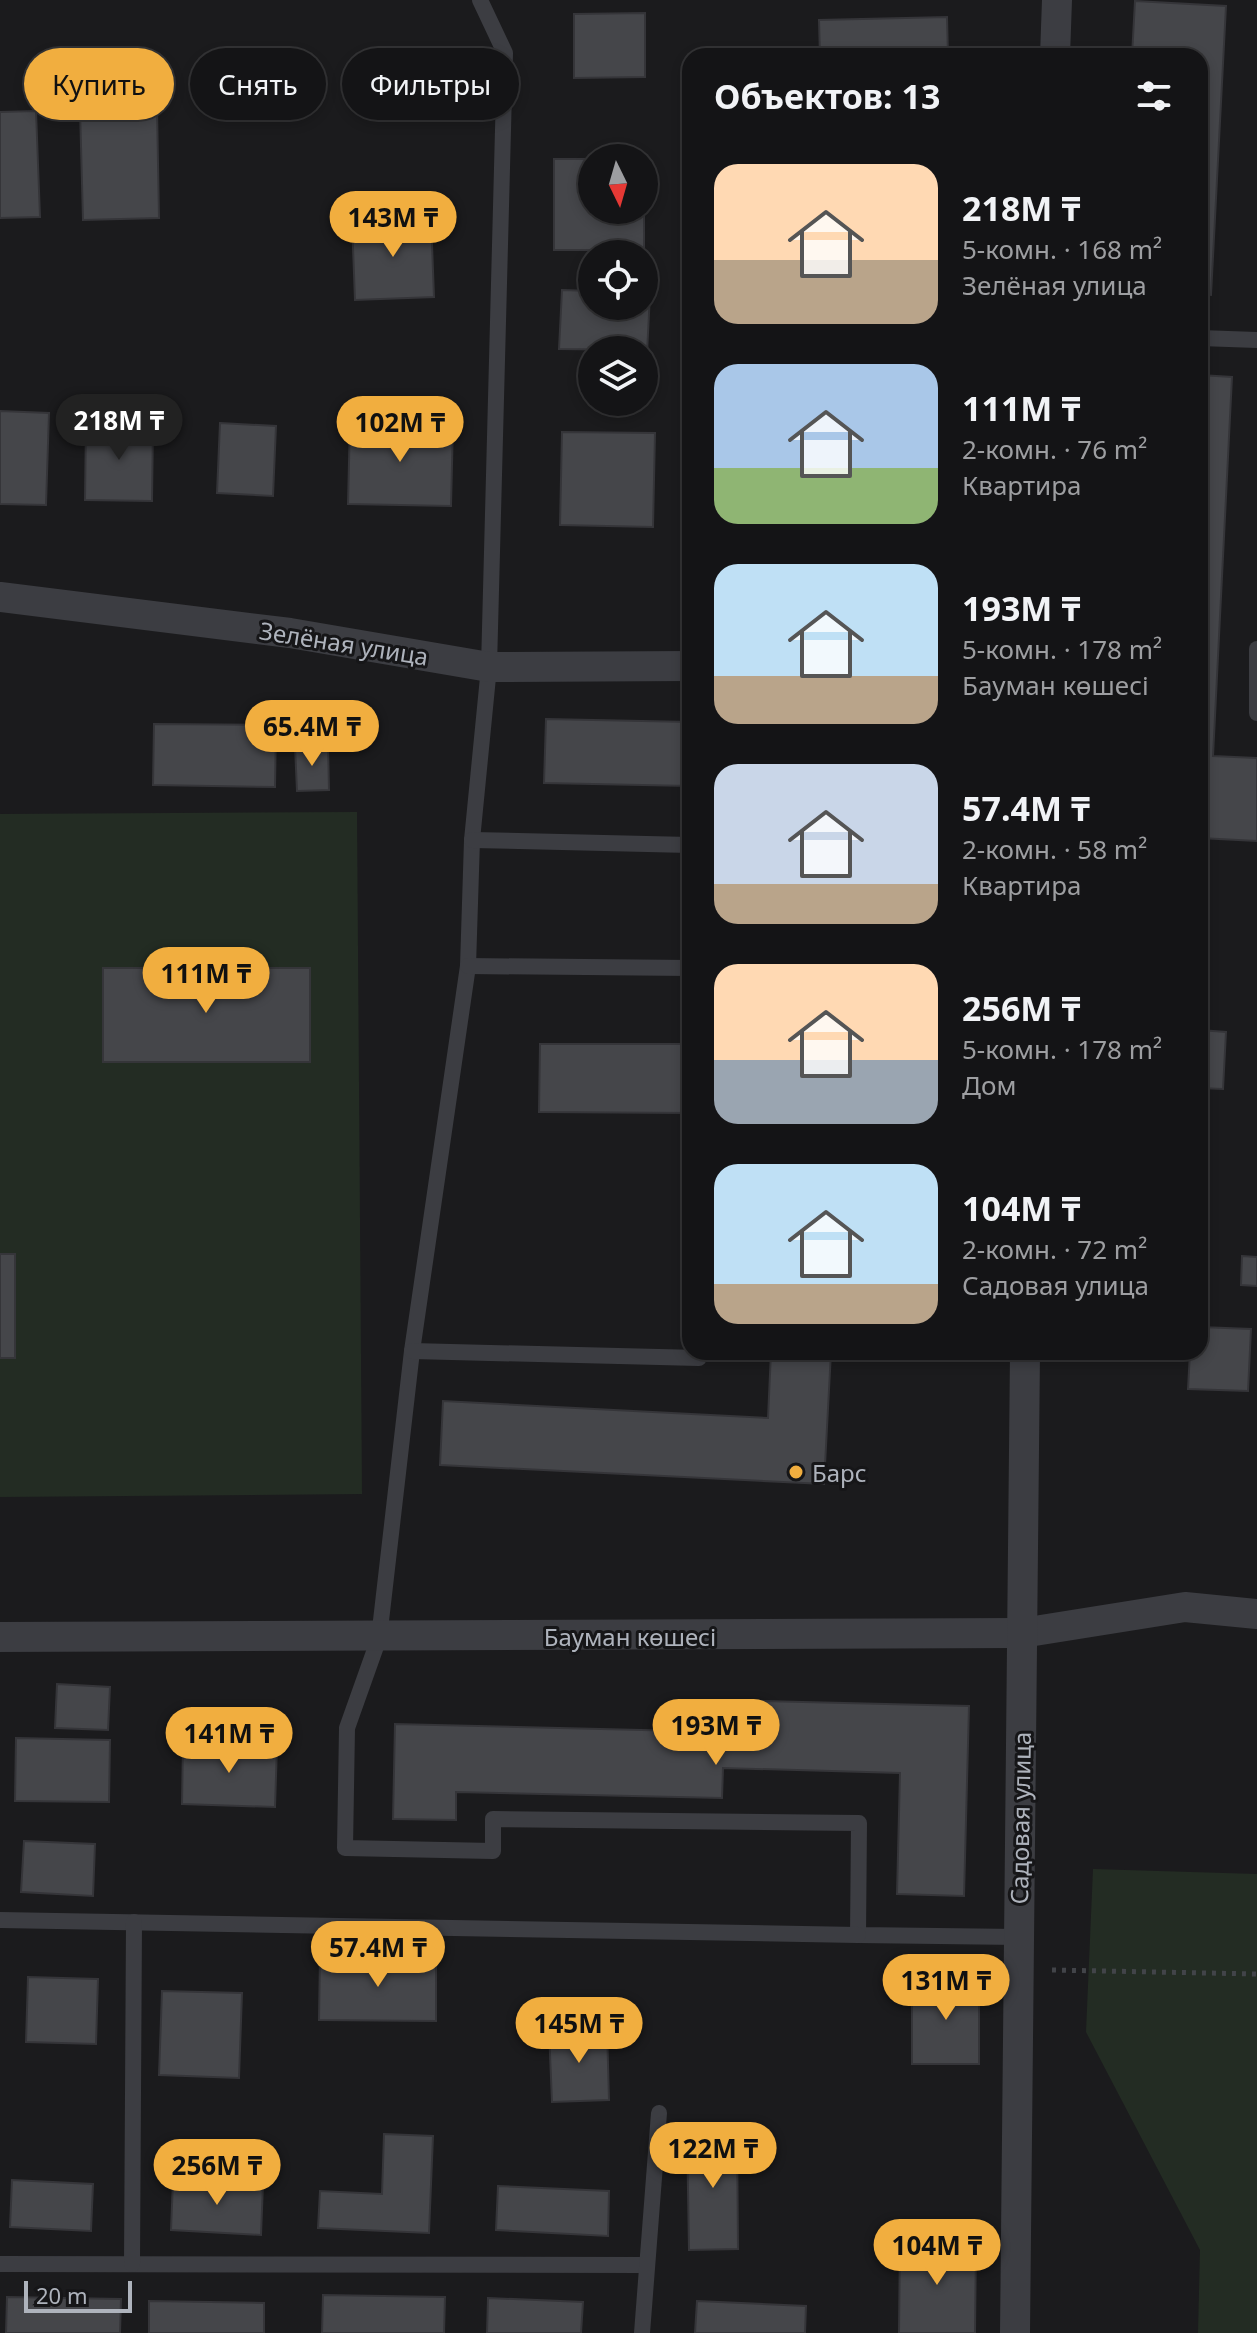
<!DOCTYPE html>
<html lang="ru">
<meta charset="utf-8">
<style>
body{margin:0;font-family:"Noto Sans",sans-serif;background:#1d1d1f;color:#f1f3f6;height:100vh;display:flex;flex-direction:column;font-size:30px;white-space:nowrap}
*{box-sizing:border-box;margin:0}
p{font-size:26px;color:#9d9ea1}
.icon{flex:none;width:44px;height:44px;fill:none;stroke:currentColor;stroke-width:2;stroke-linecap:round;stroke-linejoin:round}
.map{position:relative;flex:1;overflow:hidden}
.panel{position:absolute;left:682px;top:48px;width:526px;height:1312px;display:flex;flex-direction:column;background:#141416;border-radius:24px;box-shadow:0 4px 12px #0003,0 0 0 2px #333335}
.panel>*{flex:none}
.hud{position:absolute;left:24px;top:48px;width:538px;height:72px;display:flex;gap:16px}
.needle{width:52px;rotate:175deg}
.controls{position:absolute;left:578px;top:144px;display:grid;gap:16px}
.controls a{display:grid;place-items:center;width:80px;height:80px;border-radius:50%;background:#141416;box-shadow:0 4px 12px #0003,0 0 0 2px #333335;font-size:40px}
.scale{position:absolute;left:24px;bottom:20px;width:108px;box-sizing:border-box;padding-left:8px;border:4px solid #aeb3bc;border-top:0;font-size:22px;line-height:28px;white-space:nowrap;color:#aeb3bc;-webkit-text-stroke:6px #161618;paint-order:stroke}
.price{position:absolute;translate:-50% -68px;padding:0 18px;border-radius:28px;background:#f1ae3f;color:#111;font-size:26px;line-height:52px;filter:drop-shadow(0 2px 4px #0008)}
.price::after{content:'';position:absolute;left:50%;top:48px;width:24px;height:18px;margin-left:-12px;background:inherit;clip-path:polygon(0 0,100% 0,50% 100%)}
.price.on{background:#222;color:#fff}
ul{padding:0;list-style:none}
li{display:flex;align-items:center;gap:24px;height:200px;padding:0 32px}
li span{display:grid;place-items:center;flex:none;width:224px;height:160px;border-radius:24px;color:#555}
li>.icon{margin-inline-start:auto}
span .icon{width:96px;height:96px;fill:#fffc;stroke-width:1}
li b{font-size:34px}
h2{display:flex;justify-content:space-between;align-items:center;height:96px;padding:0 32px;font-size:34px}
.tag{padding:0 28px;border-radius:36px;background:#141416;box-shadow:0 4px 12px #0003,0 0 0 2px #333335;font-size:28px;line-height:72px}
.tag.on{background:#f1ae3f;color:#111}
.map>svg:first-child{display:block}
.green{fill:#232c23}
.building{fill:#45464a;stroke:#353539;stroke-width:2}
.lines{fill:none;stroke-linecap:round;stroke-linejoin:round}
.path{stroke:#424449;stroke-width:5;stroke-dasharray:4 6;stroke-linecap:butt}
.service{stroke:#3c3d42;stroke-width:16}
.minor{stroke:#3c3d42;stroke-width:30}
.poi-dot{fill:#f1ae3f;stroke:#161618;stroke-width:3}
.labels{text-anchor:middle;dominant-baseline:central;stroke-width:6;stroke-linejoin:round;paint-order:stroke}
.street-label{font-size:24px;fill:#aeb3bc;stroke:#161618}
.poi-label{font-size:24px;fill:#aeb3bc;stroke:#161618;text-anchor:start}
</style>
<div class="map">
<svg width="1257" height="2333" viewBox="0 0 1257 2333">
<rect width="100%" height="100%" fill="#1b1b1d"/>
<!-- green -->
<g class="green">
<polygon points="357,812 362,1494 0,1497 0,814"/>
<polygon points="1093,1869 1257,1874 1257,2333 1198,2333 1200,2250 1086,2032"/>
</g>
<!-- building -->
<g class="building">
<polygon points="1135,1 1226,6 1211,295 1200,294 1200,56 1132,56"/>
<polygon points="645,13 645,77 574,78 574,14"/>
<polygon points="947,17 948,56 820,56 819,20"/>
<polygon points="157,108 159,218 83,220 80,109"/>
<polygon points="36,111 40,217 0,218 0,112"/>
<polygon points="554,159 592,159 592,210 644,210 644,168 644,250 554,250"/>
<polygon points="431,218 434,297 355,300 352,221"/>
<polygon points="562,290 592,291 592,306 644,306 644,294 650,294 647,353 644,350 559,349"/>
<polygon points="1200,375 1232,377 1213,756 1257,758 1257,841 1200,838"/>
<polygon points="0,411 49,413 46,505 0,504"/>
<polygon points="350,421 453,424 451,506 348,504"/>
<polygon points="220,423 276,426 273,496 217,493"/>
<polygon points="86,424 153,425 152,501 85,500"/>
<polygon points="562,432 655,433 653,527 560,525"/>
<polygon points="546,719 690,722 690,786 544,783"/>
<polygon points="154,724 276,725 275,787 153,785"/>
<polygon points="328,745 329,790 297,791 295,746"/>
<rect x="103" y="968" width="207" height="94"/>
<polygon points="1200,1030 1226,1032 1223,1089 1200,1088"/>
<polygon points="540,1044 690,1044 690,1113 539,1112"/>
<rect x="0" y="1254" width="15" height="104"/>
<polygon points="1242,1256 1257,1257 1257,1286 1241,1285"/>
<polygon points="1200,1327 1251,1329 1248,1391 1188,1389 1190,1352 1200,1352"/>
<polygon points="771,1352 831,1352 824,1484 440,1465 443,1401 768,1418"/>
<polygon points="57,1684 110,1687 108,1730 55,1728"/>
<polygon points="725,1700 969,1706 964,1896 897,1894 900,1773 723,1768 722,1798 456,1792 456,1820 393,1819 395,1724 724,1732"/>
<polygon points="16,1738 110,1740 109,1802 15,1801"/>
<polygon points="183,1744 277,1746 275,1807 182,1804"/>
<polygon points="24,1841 95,1844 93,1896 21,1892"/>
<polygon points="320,1956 436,1958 436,2021 319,2020"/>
<polygon points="28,1977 98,1979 96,2044 26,2042"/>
<polygon points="979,1980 979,2064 912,2064 912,1981"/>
<polygon points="162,1991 242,1993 239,2078 159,2075"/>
<polygon points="607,2028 609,2100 552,2102 549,2030"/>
<polygon points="687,2130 737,2130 738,2249 689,2250"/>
<polygon points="384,2134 433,2136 429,2233 318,2228 320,2191 382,2194"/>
<polygon points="12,2180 93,2184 91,2231 10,2227"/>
<polygon points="173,2180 263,2184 261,2235 171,2230"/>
<polygon points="498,2186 609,2191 608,2236 496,2230"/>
<polygon points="900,2240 976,2241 975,2333 899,2333"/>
<polygon points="323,2295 445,2297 444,2333 322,2333"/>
<polygon points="7,2297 121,2299 120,2333 6,2333"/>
<polygon points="488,2298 583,2302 581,2333 487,2333"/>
<polygon points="149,2301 264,2303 264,2333 149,2333"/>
<polygon points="697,2301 806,2306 805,2333 695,2333"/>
</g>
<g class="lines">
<!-- path -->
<polyline class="path" points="1052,1970 1257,1974"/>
<!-- service -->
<g class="service">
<polyline points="480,0 505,53 489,667 472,840 468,966 412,1351 379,1638 347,1728 345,1848 493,1851 493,1819 859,1823 858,1935 1019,1937"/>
<polyline points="1200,338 1257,340"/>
<polyline points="1257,649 1257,713"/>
<polyline points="472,840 690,845"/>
<polyline points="468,966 690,968"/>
<polyline points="412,1351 699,1358 699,1352"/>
<polyline points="0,1920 858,1935"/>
<polyline points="0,2264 647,2265"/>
<polyline points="132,2264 134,1922"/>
<polyline points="642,2333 659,2113"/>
</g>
<!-- minor -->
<g class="minor">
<polyline points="1055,56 1057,0"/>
<polyline points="0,597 290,633 489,667 690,666"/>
<polyline points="0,1637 1022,1633 1185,1607 1257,1614"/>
<polyline points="1015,2333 1025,1352"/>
</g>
</g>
<!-- markers -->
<circle class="poi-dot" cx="796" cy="1472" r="8"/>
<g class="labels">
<!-- street labels -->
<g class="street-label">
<text transform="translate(344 643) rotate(9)">Зелёная улица</text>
<text x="630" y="1636">Бауман көшесі</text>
<text transform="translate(1020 1818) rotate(-89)">Садовая улица</text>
</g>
<!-- poi labels -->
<g class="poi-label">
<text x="812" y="1472">Барс</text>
</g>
</g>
</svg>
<div class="controls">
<a><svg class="needle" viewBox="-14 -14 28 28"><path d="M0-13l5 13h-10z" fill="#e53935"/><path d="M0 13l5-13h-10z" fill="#9d9ea1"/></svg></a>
<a><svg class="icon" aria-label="locate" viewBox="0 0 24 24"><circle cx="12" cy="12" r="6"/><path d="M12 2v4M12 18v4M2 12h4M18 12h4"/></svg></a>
<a><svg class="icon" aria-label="layers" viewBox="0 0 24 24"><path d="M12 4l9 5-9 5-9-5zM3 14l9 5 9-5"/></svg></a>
</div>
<div class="scale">20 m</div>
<b class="price" style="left:393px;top:259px">143M ₸</b>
<b class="price on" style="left:119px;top:462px">218M ₸</b>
<b class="price" style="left:400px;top:464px">102M ₸</b>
<b class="price" style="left:312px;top:768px">65.4M ₸</b>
<b class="price" style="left:206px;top:1015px">111M ₸</b>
<b class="price" style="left:716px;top:1767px">193M ₸</b>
<b class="price" style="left:229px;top:1775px">141M ₸</b>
<b class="price" style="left:378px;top:1989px">57.4M ₸</b>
<b class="price" style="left:946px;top:2022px">131M ₸</b>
<b class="price" style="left:579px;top:2065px">145M ₸</b>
<b class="price" style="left:713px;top:2190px">122M ₸</b>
<b class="price" style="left:217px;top:2207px">256M ₸</b>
<b class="price" style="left:937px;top:2287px">104M ₸</b>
<div class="hud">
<a class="tag on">Купить</a>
<a class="tag">Снять</a>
<a class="tag">Фильтры</a>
</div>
<section class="panel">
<h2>Объектов: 13<svg class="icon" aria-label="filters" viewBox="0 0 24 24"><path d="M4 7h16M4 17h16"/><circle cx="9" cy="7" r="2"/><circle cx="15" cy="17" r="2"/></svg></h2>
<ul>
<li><span style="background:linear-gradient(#ffd9b3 60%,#b9a48a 0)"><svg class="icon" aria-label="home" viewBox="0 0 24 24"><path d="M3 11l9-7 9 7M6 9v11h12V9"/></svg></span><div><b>218M ₸</b><p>5-комн. · 168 m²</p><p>Зелёная улица</p></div></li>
<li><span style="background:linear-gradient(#a9c7e8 65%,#8fb573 0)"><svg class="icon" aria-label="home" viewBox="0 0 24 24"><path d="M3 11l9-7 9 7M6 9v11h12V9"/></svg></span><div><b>111M ₸</b><p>2-комн. · 76 m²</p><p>Квартира</p></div></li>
<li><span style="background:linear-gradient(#bfe0f5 70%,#b9a48a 0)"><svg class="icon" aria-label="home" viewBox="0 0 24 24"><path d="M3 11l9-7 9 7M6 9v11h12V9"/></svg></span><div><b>193M ₸</b><p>5-комн. · 178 m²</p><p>Бауман көшесі</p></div></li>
<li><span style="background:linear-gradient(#c9d6e8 75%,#b9a48a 0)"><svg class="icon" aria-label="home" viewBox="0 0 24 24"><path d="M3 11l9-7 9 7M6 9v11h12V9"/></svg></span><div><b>57.4M ₸</b><p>2-комн. · 58 m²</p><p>Квартира</p></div></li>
<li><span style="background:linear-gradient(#ffd9b3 60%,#9aa5b1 0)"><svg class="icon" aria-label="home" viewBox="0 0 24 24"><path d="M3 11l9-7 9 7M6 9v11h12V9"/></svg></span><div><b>256M ₸</b><p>5-комн. · 178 m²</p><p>Дом</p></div></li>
<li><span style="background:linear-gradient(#bfe0f5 75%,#b9a48a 0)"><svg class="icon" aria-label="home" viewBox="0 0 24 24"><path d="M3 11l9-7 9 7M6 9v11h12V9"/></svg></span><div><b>104M ₸</b><p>2-комн. · 72 m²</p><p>Садовая улица</p></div></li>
</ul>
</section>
</div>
